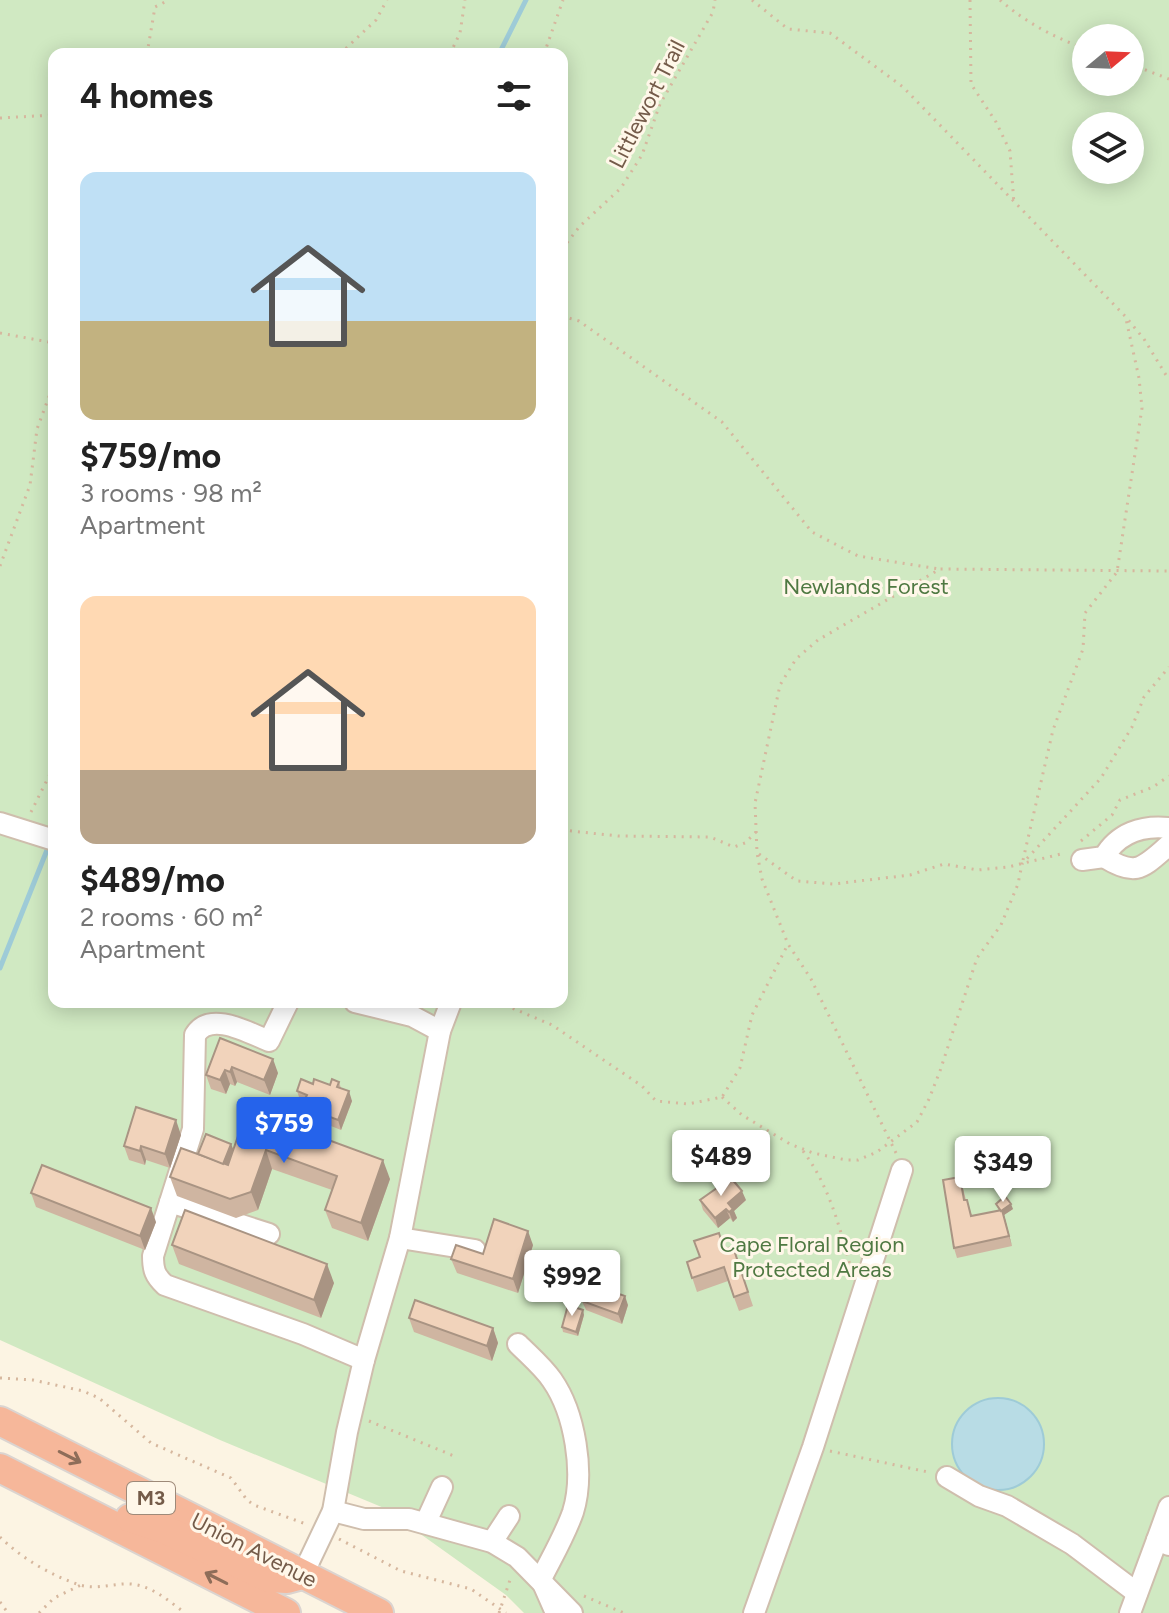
<!DOCTYPE html>
<meta charset="utf-8">
<style>
body{margin:0;font-family:Figtree,sans-serif;background:#f6f6f6;color:#222;height:100vh;display:flex;flex-direction:column;font-size:30px;white-space:nowrap}
*{box-sizing:border-box;margin:0}
p{font-size:26px;color:#767676}
.icon{flex:none;width:44px;height:44px;fill:none;stroke:currentColor;stroke-width:2;stroke-linecap:round;stroke-linejoin:round}
.map{position:relative;flex:1;overflow:hidden}
.sheet{position:absolute;left:48px;top:48px;width:520px;height:960px;display:flex;flex-direction:column;background:#fff;border-radius:16px;box-shadow:0 4px 20px #0003}
.sheet>*{flex:none}
.needle{width:52px;rotate:71deg}
.controls{position:absolute;left:1072px;top:24px;display:grid;gap:16px}
.controls a{display:grid;place-items:center;width:72px;height:72px;border-radius:50%;background:#fff;box-shadow:0 4px 20px #0003;font-size:40px}
.price{position:absolute;translate:-50% -68px;padding:0 18px;border-radius:8px;background:#fff;color:#222;font-size:26px;line-height:52px;filter:drop-shadow(0 2px 4px #0008)}
.price::after{content:'';position:absolute;left:50%;top:48px;width:24px;height:18px;margin-left:-12px;background:inherit;clip-path:polygon(0 0,100% 0,50% 100%)}
.price.on{background:#2563eb;color:#fff}
ul{padding:0;list-style:none}
li{display:grid;align-content:center;gap:16px;height:424px;padding:0 32px}
li span{display:grid;place-items:center;height:248px;border-radius:16px;color:#555}
li>.icon{margin-inline-start:auto}
span .icon{width:144px;height:144px;fill:#fffc;stroke-width:1}
li b{font-size:34px}
h2{display:flex;justify-content:space-between;align-items:center;height:96px;padding:0 32px;font-size:34px}
.map>svg:first-child{display:block}
.green{fill:#d0e9c2;fill-rule:evenodd}
.water{fill:#b8dce5;stroke:#9ecbd7;stroke-width:2}
.lines{fill:none;stroke-linecap:round;stroke-linejoin:round}
.stream{stroke:#9ecbd7;stroke-width:5}
.minor-casing{stroke:#cfbead;stroke-width:24}
.highway-casing{stroke:#dbd4d0;stroke-width:32}
.path{stroke:#d6b79e;stroke-width:3;stroke-dasharray:2 6;stroke-linecap:butt}
.minor{stroke:#fff;stroke-width:20}
.highway{stroke:#f6b79a;stroke-width:28}
.wall{fill:#cfb5a1}
.shaded-wall{fill:#a99483}
.building{fill:#f1d3bb;stroke:#a99483;stroke-width:2}
.oneway{stroke:#8e6d59}
.labels{text-anchor:middle;dominant-baseline:central;stroke-width:6;stroke-linejoin:round;paint-order:stroke}
.shield{fill:#fff7e9;stroke:#9e8a79;stroke-width:2}
.shield-label{font-size:20px;font-weight:bold;fill:#745b49}
.street-label{font-size:22px;fill:#745b49;stroke:#fff7e9}
.park-label{font-size:22px;fill:#4f7942;stroke:#fff7e9}
</style>
<div class="map">
<svg width="1169" height="1613" viewBox="0 0 1169 1613">
<rect width="100%" height="100%" fill="#fcf4e3"/>
<!-- green -->
<path class="green" d="M0 0H1169V1613H524L506 1595 384 1508 220 1440 0 1340ZM1086 38H1130V82H1086ZM54 54H562V1002H54ZM1086 126H1130V170H1086Z"/>
<!-- water -->
<circle class="water" cx="998" cy="1444" r="46"/>
<g class="lines">
<!-- stream -->
<g class="stream">
<polyline points="499,54 526,0"/>
<polyline points="0,968 49,845"/>
</g>
<!-- minor casing -->
<g class="minor-casing">
<g id="minor">
<polyline points="0,823 54,840"/>
<path d="M1104 857C1137 878 1143 867 1169 845"/>
<path d="M1082 860 1104 857C1118 833 1142 825 1169 828"/>
<path d="M288 1002 269 1041C249 1033 210 1010 195 1035L193 1129 153 1256C153 1270 155 1276 165 1285L303 1334 364 1360"/>
<polyline points="355,1002 412,1016 440,1031"/>
<polyline points="170,1202 269,1234"/>
<polyline points="400,1238 475,1250"/>
<path d="M518 1344C530 1356 543 1367 552 1380 575 1413 585 1473 573 1512 565 1535 552 1557 541 1579L556 1613"/>
<polyline points="947,1477 979,1496 1007,1506 1072,1544 1137,1593"/>
<polyline points="1169,1507 1157,1540 1169,1545"/>
<polyline points="333,1511 364,1519 409,1519 492,1542 517,1557 572,1613"/>
<polyline points="426,1522 442,1487"/>
<polyline points="492,1542 509,1516"/>
<polyline points="303,1574 333,1511 347,1432 364,1360 400,1238 440,1031 451,1002"/>
<polyline points="754,1613 813,1447 902,1170"/>
<polyline points="1130,1613 1157,1540"/>
</g>
</g>
<!-- highway casing -->
<g class="highway-casing">
<g id="highway">
<polyline points="0,1421 379,1613"/>
<polyline points="0,1468 286,1613"/>
<polyline points="130,1518 166,1530 269,1578 287,1579 302,1575"/>
</g>
</g>
<!-- path -->
<g class="path">
<polyline points="752,0 788,29 830,33 903,87 1125,316 1144,339 1169,380"/>
<polyline points="970,0 971,84 996,122 1010,151 1014,204"/>
<path d="M1000 0C1025 22 1055 38 1086 49"/>
<polyline points="147,54 155,7 169,0"/>
<polyline points="340,54 376,20 387,0"/>
<polyline points="450,54 460,33 465,0"/>
<polyline points="544,54 563,0"/>
<polyline points="1130,64 1169,79"/>
<polyline points="0,118 54,115"/>
<polyline points="562,249 580,226 621,188 642,155 660,104 713,12 715,0"/>
<polyline points="562,316 579,321 722,422 812,532 858,556 939,569"/>
<polyline points="0,333 54,343"/>
<polyline points="0,566 30,485 37,429 54,383 54,374"/>
<polyline points="31,812 54,766"/>
<polyline points="562,830 618,836 710,837 734,847 745,843 756,832"/>
<polyline points="1081,841 1112,815 1120,800 1153,787 1169,776"/>
<polyline points="759,854 797,881 833,884 910,875 944,864 978,870 1008,867 1065,853"/>
<polyline points="1023,860 1053,730 1083,649 1085,613 1117,572 1142,408 1139,378 1126,319"/>
<polyline points="498,1002 552,1025 642,1086 656,1101 688,1104 722,1097 740,1068 752,1015 788,944"/>
<polyline points="722,1097 742,1115 790,1144 813,1153 846,1160 858,1160 877,1152 917,1122 929,1099 940,1071 977,958 1001,925 1018,884 1022,864 1101,778 1132,727 1144,697 1169,667"/>
<path d="M803 1151C829 1185 840 1228 851 1269"/>
<polyline points="896,1153 811,979 788,944 762,879 757,853 755,803 780,685 796,659 818,640 940,569 1169,571"/>
<polyline points="0,1378 33,1380 83,1391 99,1398 151,1443 231,1478 247,1500 254,1505 306,1524"/>
<polyline points="369,1421 454,1456"/>
<polyline points="830,1451 928,1472"/>
<path d="M0 1537C21 1558 52 1576 80 1585 98 1590 113 1583 130 1584 151 1585 169 1601 185 1613"/>
<polyline points="339,1539 401,1571 471,1589 506,1613"/>
<polyline points="584,1596 624,1613"/>
<polyline points="0,1602 8,1613"/>
<polyline points="39,1613 54,1598 81,1585"/>
<polyline points="499,1613 511,1577"/>
</g>
<!-- minor -->
<use href="#minor" class="minor"/>
<!-- highway -->
<use href="#highway" class="highway"/>
</g>
<!-- wall -->
<g class="wall">
<polygon points="220,1038 278,1073 270,1095 237,1082 235,1086 230,1084 226,1094 211,1089 206,1075"/>
<polygon points="339,1082 341,1088 352,1101 341,1130 326,1124 322,1114 309,1109 307,1103 300,1100 297,1091 313,1084 330,1085"/>
<polygon points="247,1110 390,1179 368,1241 332,1228 325,1210 332,1190 272,1169 258,1210 236,1218 177,1196 170,1177 198,1154 233,1149"/>
<polygon points="181,1135 170,1168 146,1160 145,1165 129,1160 124,1146"/>
<polygon points="960,1177 966,1200 967,1200 972,1216 999,1211 996,1204 1013,1209 1004,1215 1012,1246 957,1258 954,1248"/>
<polygon points="31,1193 156,1222 145,1250 36,1207"/>
<polygon points="700,1200 746,1200 734,1211 737,1218 733,1222 730,1218 718,1228 703,1210"/>
<polygon points="172,1245 334,1283 321,1318 179,1264"/>
<polygon points="533,1245 518,1293 457,1273 451,1259"/>
<polygon points="733,1247 753,1306 739,1311 728,1281 697,1292 687,1262"/>
<polygon points="582,1301 628,1305 622,1324 586,1310"/>
<polygon points="584,1315 578,1336 563,1332 562,1327"/>
<polygon points="409,1318 493,1328 498,1343 492,1361 414,1332"/>
</g>
<!-- shaded-wall -->
<g class="shaded-wall">
<polygon points="273,1059 278,1073 270,1095 264,1080"/>
<polygon points="232,1067 237,1082 235,1086 230,1072"/>
<polygon points="225,1070 230,1084 226,1094 220,1080"/>
<polygon points="349,1091 352,1101 341,1130 338,1120"/>
<polygon points="176,1120 181,1135 170,1168 165,1154"/>
<polygon points="231,1144 235,1153 227,1174 223,1164"/>
<polygon points="141,1146 146,1160 145,1165 140,1151"/>
<polygon points="266,1150 272,1169 258,1210 251,1192"/>
<polygon points="383,1160 390,1179 368,1241 361,1223"/>
<polygon points="742,1191 746,1200 734,1211 737,1218 733,1222 729,1212 728,1203"/>
<polygon points="1011,1204 1013,1209 1004,1215 1012,1246 1001,1211"/>
<polygon points="151,1208 156,1222 145,1250 140,1236"/>
<polygon points="726,1209 730,1218 718,1228 715,1218"/>
<polygon points="528,1231 533,1245 518,1293 513,1279"/>
<polygon points="327,1264 334,1283 321,1318 314,1300"/>
<polygon points="625,1296 628,1305 622,1324 618,1314"/>
<polygon points="583,1310 584,1315 578,1336 576,1332"/>
<polygon points="493,1328 498,1343 492,1361 487,1346"/>
</g>
<!-- building -->
<g class="building">
<polygon points="220,1038 273,1059 264,1080 232,1067 230,1072 225,1070 220,1080 206,1075"/>
<polygon points="301,1079 313,1084 314,1079 330,1085 332,1079 339,1082 337,1087 349,1091 338,1120 322,1114 325,1107 305,1099 307,1095 297,1091"/>
<polygon points="136,1107 176,1120 165,1154 141,1146 140,1151 124,1146"/>
<polygon points="247,1110 383,1160 361,1223 325,1210 337,1176 266,1150 251,1192 230,1199 170,1177 181,1148 228,1165"/>
<polygon points="206,1134 231,1144 223,1164 198,1154"/>
<polygon points="42,1165 151,1208 140,1236 31,1193"/>
<polygon points="960,1177 964,1200 967,1200 971,1216 1002,1210 1009,1236 954,1248 943,1180"/>
<polygon points="731,1178 742,1191 728,1203 733,1209 729,1212 726,1209 715,1218 700,1200"/>
<polygon points="1005,1196 1011,1204 1001,1211 996,1204"/>
<polygon points="185,1210 327,1264 314,1300 172,1245"/>
<polygon points="494,1219 528,1231 513,1279 451,1259 456,1245 483,1254"/>
<polygon points="719,1233 724,1249 733,1247 748,1292 734,1297 724,1267 692,1278 687,1262 700,1257 694,1241"/>
<polygon points="589,1283 625,1296 618,1314 582,1301"/>
<polygon points="415,1300 493,1328 487,1346 409,1318"/>
<polygon points="568,1305 583,1310 576,1332 562,1327"/>
</g>
<!-- one-way arrows -->
<defs><path id="oneway-shaft" d="M-6 0H5M1.5-3L5.5 0L1.5 3" fill="none" stroke-width="1.6" stroke-linecap="round" stroke-linejoin="round" transform="scale(2)"/></defs>
<g class="oneway">
<use href="#oneway-shaft" transform="translate(70 1457) rotate(27)"/>
<use href="#oneway-shaft" transform="translate(216 1578) rotate(-153)"/>
</g>
<g class="labels">
<!-- shield labels -->
<rect class="shield" x="127" y="1482" width="48" height="32" rx="6"/>
<g class="shield-label">
<text x="151" y="1498">M3</text>
</g>
<!-- street labels -->
<g class="street-label">
<text transform="translate(647 104) rotate(-63)">Littlewort Trail</text>
<text transform="translate(254 1550) rotate(27)">Union Avenue</text>
</g>
<!-- park labels -->
<g class="park-label">
<text x="866" y="586">Newlands Forest</text>
<text x="812" y="1244">Cape Floral Region<tspan x="812" dy="25">Protected Areas</tspan></text>
</g>
</g>
</svg>
<div class="controls">
<a><svg class="needle" viewBox="-14 -14 28 28"><path d="M0-13l5 13h-10z" fill="#e53935"/><path d="M0 13l5-13h-10z" fill="#767676"/></svg></a>
<a><svg class="icon" aria-label="layers" viewBox="0 0 24 24"><path d="M12 4l9 5-9 5-9-5zM3 14l9 5 9-5"/></svg></a>
</div>
<b class="price on" style="left:284px;top:1165px">$759</b>
<b class="price" style="left:721px;top:1198px">$489</b>
<b class="price" style="left:1003px;top:1204px">$349</b>
<b class="price" style="left:572px;top:1318px">$992</b>
<section class="sheet">
<h2>4 homes<svg class="icon" aria-label="filters" viewBox="0 0 24 24"><path d="M4 7h16M4 17h16"/><circle cx="9" cy="7" r="2"/><circle cx="15" cy="17" r="2"/></svg></h2>
<ul>
<li><span style="background:linear-gradient(#bfe0f5 60%,#c2b280 0)"><svg class="icon" aria-label="home" viewBox="0 0 24 24"><path d="M3 11l9-7 9 7M6 9v11h12V9"/></svg></span><div><b>$759/mo</b><p>3 rooms · 98 m²</p><p>Apartment</p></div></li>
<li><span style="background:linear-gradient(#ffd9b3 70%,#b9a48a 0)"><svg class="icon" aria-label="home" viewBox="0 0 24 24"><path d="M3 11l9-7 9 7M6 9v11h12V9"/></svg></span><div><b>$489/mo</b><p>2 rooms · 60 m²</p><p>Apartment</p></div></li>
</ul>
</section>
</div>
